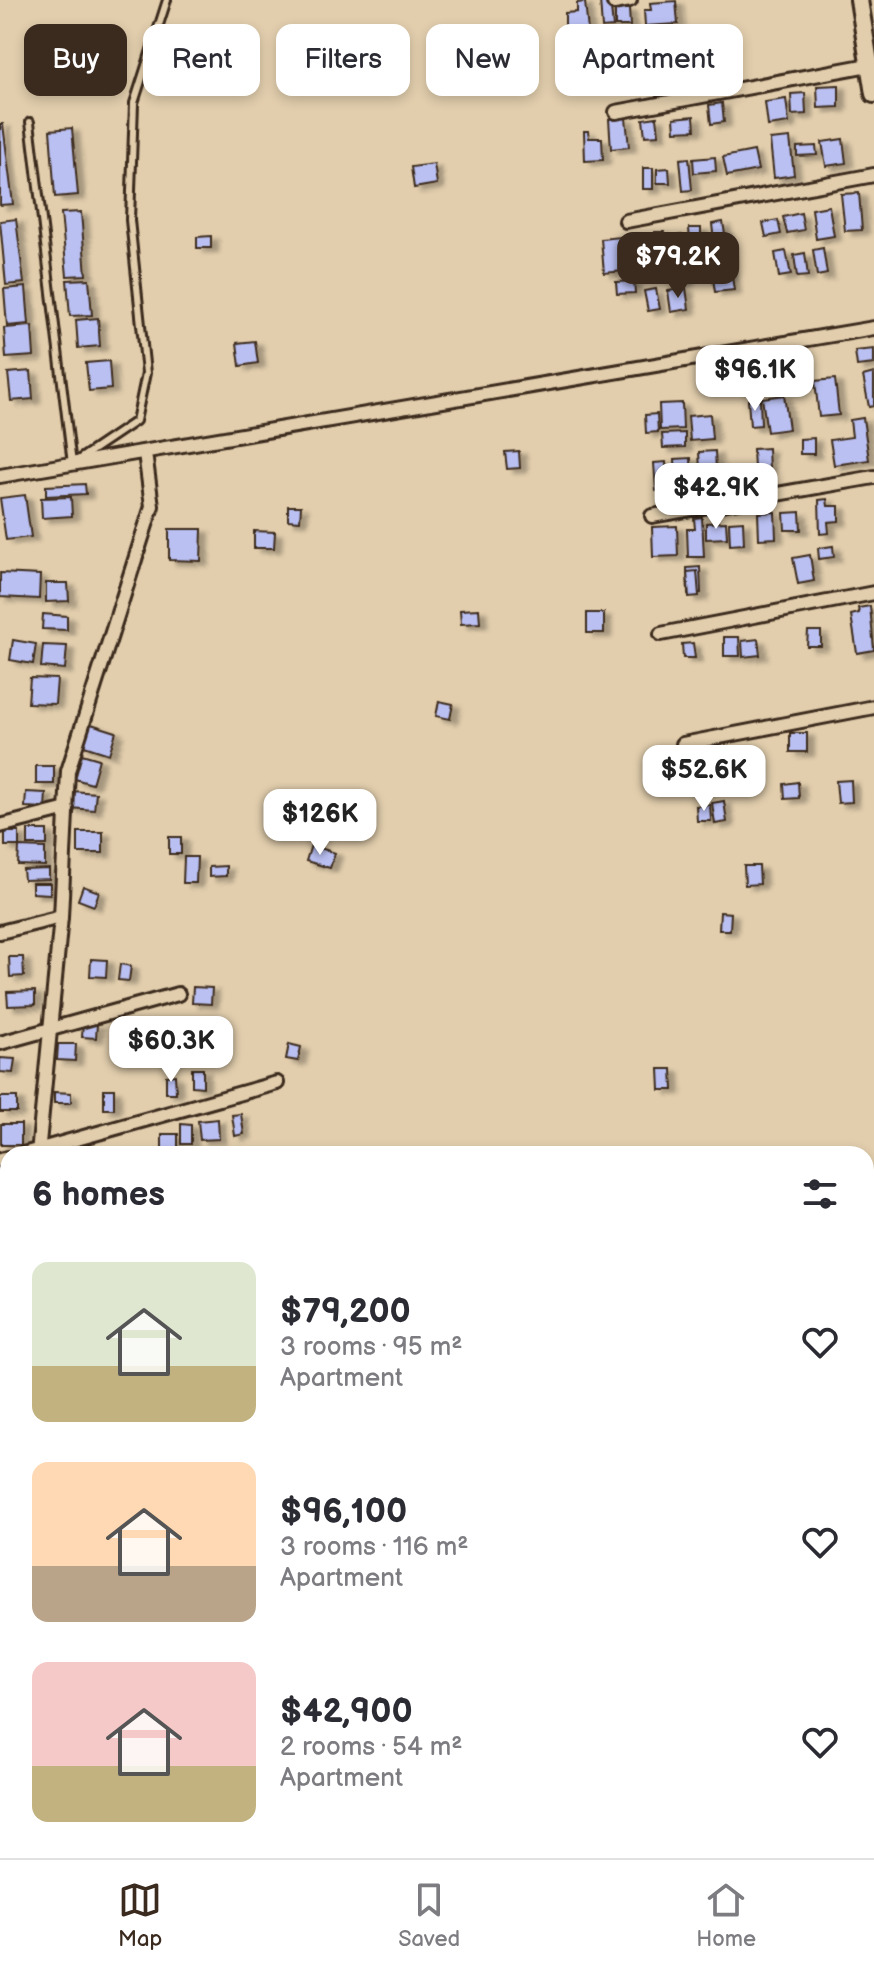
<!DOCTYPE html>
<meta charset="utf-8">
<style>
body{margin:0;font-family:"Balsamiq Sans",sans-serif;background:#f2f2f3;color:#2b2b33;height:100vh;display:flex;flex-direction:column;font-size:30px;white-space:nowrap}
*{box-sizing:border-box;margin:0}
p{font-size:26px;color:#7c7c81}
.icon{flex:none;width:44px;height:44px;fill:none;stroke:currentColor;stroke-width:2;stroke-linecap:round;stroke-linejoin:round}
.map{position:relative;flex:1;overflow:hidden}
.drawer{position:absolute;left:0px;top:1146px;width:874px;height:712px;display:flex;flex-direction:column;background:#fff;border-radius:24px 24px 0 0;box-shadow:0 4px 12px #0003}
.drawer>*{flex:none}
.guide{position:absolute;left:24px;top:24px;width:826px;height:72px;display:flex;gap:16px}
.price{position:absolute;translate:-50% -68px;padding:0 18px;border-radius:16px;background:#fff;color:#222;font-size:26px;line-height:52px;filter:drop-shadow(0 2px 4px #0008)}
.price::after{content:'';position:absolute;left:50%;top:48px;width:24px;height:18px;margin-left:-12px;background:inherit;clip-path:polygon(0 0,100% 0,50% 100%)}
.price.on{background:#3b2a1e;color:#fff}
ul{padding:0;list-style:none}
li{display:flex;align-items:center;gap:24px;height:200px;padding:0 32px}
li span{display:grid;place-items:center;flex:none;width:224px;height:160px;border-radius:16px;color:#555}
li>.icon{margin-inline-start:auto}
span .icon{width:96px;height:96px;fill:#fffc;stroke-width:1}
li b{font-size:34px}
h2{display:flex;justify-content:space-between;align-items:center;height:96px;padding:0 32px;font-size:34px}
.tag{padding:0 28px;border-radius:16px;background:#fff;box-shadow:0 4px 12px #0003;font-size:28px;line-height:72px}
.tag.on{background:#3b2a1e;color:#fff}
.dock{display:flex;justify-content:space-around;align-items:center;height:112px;border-top:2px solid #e1e1e2;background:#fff;font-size:22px;color:#7c7c81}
.dock a{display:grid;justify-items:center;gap:4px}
.dock .on{color:#3b2a1e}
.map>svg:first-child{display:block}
.building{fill:#bac0f2;stroke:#3b2a1e;stroke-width:2;filter:url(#shadow)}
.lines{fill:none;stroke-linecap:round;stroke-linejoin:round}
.service-casing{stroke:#3b2a1e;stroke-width:12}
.minor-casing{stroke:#3b2a1e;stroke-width:18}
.tertiary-casing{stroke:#3b2a1e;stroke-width:22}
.service{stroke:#e2cead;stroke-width:6}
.minor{stroke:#e2cead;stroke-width:12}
.tertiary{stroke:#e2cead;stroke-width:16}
</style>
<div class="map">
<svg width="874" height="1858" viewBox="0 0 874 1858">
<defs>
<filter id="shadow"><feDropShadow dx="7" dy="4" stdDeviation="2" flood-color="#0004"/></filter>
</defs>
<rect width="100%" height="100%" fill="#e2cead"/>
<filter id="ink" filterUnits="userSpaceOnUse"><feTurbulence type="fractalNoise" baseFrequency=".0125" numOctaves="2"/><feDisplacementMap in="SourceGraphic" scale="16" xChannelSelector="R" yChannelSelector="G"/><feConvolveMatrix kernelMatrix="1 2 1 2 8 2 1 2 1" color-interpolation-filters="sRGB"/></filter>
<g filter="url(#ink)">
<!-- building -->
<g class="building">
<polygon points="600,0 610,0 613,27 602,28"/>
<polygon points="676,1 678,24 645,26 644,10 651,10 650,3"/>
<polygon points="585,2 588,31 580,31 581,44 565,45 565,13 577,12 577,3"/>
<polygon points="615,9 629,9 630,26 615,26"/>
<polygon points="722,41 724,65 703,66 702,42"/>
<polygon points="670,48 697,48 697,64 669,64"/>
<polygon points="649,49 650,71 640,72 638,50"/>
<polygon points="633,55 634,73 619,74 618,56"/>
<polygon points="597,59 599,82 580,85 577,61"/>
<polygon points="839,85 839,107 818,108 817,86"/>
<polygon points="805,93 806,114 792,115 791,94"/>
<polygon points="786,99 789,123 768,126 765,102"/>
<polygon points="722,103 724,122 711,124 709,105"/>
<polygon points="694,116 695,130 675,131 674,118"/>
<polygon points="657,117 659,135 645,136 643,119"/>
<polygon points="626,118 629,147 611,149 609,119"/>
<polygon points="0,124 3,124 13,204 0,205"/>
<polygon points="72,128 78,195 55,197 50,130"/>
<polygon points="584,131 588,131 589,138 602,138 603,160 585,161"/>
<polygon points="790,138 794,175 774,178 770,140"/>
<polygon points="843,139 846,163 826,166 822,142"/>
<polygon points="816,146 817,155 797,156 797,147"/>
<polygon points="754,151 758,170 727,176 723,157"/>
<polygon points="715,157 716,171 694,173 693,159"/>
<polygon points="689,158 692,190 683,191 680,159"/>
<polygon points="434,164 437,184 414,188 411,167"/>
<rect x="643" y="168" width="10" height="21"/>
<polygon points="669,168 670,183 657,183 657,169"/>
<polygon points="859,193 862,230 845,231 841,194"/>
<polygon points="829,206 834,236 816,239 812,209"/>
<polygon points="81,212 86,275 67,276 61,213"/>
<polygon points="801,213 804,230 787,233 783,217"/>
<polygon points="16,219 24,283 6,285 0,221"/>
<polygon points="778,220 781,234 766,237 763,223"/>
<polygon points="723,222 726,240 714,241 712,224"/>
<polygon points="689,228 701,228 701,243 690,243"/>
<rect x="655" y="232" width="9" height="22"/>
<polygon points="682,235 684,262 671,263 669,236"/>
<polygon points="211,236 211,248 197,248 197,237"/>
<polygon points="621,237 624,271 604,273 601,239"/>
<polygon points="642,243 643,264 632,264 631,244"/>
<polygon points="823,248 827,274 817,276 813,250"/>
<polygon points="728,251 734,290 715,292 709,253"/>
<polygon points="786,251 791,275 779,277 775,253"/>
<polygon points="805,253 808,276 797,277 794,255"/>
<polygon points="685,267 687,281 667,282 666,269"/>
<polygon points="89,279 92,315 70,316 67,280"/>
<polygon points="634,281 635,293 617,294 616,282"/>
<polygon points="26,287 29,324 7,326 4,289"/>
<polygon points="686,288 689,309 671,312 668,291"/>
<polygon points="656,289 660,309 648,311 644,291"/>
<polygon points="98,318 100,346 78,348 76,320"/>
<polygon points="32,326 34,356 6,358 4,328"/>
<polygon points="255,341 258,363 240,366 237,343"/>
<polygon points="874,349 874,364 857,366 855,351"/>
<polygon points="109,361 111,389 89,391 86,363"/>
<polygon points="31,371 33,399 11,401 8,373"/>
<polygon points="874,373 874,406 869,407 863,376"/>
<polygon points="835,379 839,415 819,417 815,381"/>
<polygon points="784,395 789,429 767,432 762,398"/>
<polygon points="748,400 760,400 761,425 750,426"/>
<polygon points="682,403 683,429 660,430 659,404"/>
<polygon points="657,414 658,432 646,433 645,415"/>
<polygon points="710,414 712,439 690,441 688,416"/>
<polygon points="863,418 869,460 834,465 830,440 852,437 850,420"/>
<polygon points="685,433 685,447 663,448 662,434"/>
<polygon points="814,438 814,454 800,454 800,439"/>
<polygon points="768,448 769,469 754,469 753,449"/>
<polygon points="519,451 520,468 507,469 505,452"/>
<polygon points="715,451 716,470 700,471 699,452"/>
<polygon points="691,458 692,482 676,483 675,459"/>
<polygon points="666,462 667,490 656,491 654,463"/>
<polygon points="85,484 86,494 46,496 46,486"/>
<polygon points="25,495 31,537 6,540 0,498"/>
<polygon points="71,497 72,516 42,518 41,498"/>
<polygon points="827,499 828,506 839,506 839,521 828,522 829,533 820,534 819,500"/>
<polygon points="288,506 301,506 300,521 288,520"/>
<polygon points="775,512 776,538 759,539 758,513"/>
<polygon points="800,512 801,530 785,530 784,513"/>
<polygon points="702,517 704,557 688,557 687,529 695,529 694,518"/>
<polygon points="743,521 744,544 730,545 729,522"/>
<polygon points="726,522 727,538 706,539 706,523"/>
<polygon points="677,526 678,556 653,557 652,527"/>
<polygon points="169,529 202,529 201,561 169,560"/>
<polygon points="254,531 275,532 274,548 254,548"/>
<polygon points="833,546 834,557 819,559 818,548"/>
<polygon points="810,555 814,581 798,584 793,558"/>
<polygon points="700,567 701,593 688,594 687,568"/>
<polygon points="697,571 699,596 689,597 687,572"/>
<polygon points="0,573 40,575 39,599 0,597"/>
<polygon points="46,583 68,583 69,601 46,602"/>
<polygon points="870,606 874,650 857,653 851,615 859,613 858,608"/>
<polygon points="479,609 480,623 461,624 460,610"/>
<rect x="587" y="613" width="17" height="20"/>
<polygon points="43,614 67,616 67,630 42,629"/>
<polygon points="808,631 821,631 821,646 807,646"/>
<polygon points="724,637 739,637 740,656 724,656"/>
<polygon points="758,639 760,655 743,657 742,641"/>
<polygon points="13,640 36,644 33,664 10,660"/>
<polygon points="693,643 695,658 683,658 682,644"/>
<polygon points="43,645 67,646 65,669 41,667"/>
<polygon points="30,678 57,679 55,704 28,703"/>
<polygon points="439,701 453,704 450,719 436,716"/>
<polygon points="88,723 116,732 109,754 81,745"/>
<rect x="790" y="733" width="17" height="19"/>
<polygon points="82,754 99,759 92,784 75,779"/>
<rect x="36" y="766" width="18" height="18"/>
<polygon points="851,780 852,802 838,803 836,781"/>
<polygon points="798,782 799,798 785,799 784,784"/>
<polygon points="72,791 96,793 94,810 70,808"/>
<polygon points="26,792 46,793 45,808 25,807"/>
<polygon points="724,801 727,822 715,824 712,803"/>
<polygon points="710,805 711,821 697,821 696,806"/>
<rect x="28" y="830" width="19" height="15"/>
<rect x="5" y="832" width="14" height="14"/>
<rect x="78" y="832" width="25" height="21"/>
<rect x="169" y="837" width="12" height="17"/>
<polygon points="311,845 335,853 330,868 306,861"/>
<polygon points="19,847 45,848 45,866 18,865"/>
<polygon points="184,857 197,857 196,883 183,883"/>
<polygon points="226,866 226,876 209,877 209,867"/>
<polygon points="744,866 759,866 760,884 745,885"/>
<polygon points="49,869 49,879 24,880 23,870"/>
<polygon points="32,883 50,883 50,894 32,893"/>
<polygon points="83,886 99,892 94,906 78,900"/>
<polygon points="720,912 731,913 730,930 719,930"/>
<polygon points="9,957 23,957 24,976 10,977"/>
<polygon points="91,959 107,960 106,977 90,976"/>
<polygon points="120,964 131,966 129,981 118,980"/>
<polygon points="193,987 212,988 211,1004 192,1003"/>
<polygon points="35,991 35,1005 8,1006 7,992"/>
<polygon points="83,1023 97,1024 96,1038 82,1037"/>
<polygon points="58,1044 76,1044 75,1061 57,1060"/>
<polygon points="289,1044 301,1047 298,1061 286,1059"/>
<polygon points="0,1058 15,1059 13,1073 0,1072"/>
<polygon points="192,1069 203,1069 203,1087 192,1086"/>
<polygon points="659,1069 672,1069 673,1090 660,1090"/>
<polygon points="175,1075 176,1093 166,1093 166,1076"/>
<rect x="104" y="1089" width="10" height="20"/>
<polygon points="54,1092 71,1093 71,1103 54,1103"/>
<rect x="0" y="1097" width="17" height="15"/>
<polygon points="241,1114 244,1134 235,1136 232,1115"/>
<polygon points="218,1119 219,1139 200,1140 198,1121"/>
<rect x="1" y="1124" width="20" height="21"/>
<polygon points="181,1124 191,1125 191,1144 181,1144"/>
<rect x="162" y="1134" width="16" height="18"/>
<polygon points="0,1289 8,1289 8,1310 0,1311"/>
<polygon points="866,1513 874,1516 872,1538 866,1536"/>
<rect x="58" y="1850" width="23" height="8"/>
<polygon points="530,1850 530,1858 488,1858 488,1852"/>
</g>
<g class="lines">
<!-- service casing -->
<g class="service-casing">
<g id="service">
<polyline points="30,122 72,464"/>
<polyline points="78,460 136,421 146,373 130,220 134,103 167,0"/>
</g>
</g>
<!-- minor casing -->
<g class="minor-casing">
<g id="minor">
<polyline points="614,3 630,0"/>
<polyline points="616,112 874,64"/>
<polyline points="626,221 874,175"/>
<polyline points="0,476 874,328"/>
<polyline points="652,516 874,477"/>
<polyline points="661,634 874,593"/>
<polyline points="683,744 874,707"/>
<polyline points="0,826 67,809"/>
<polyline points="0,932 61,917"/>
<polyline points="0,1043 178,994"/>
<polyline points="23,1154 277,1083"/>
<polyline points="38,1154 61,917 68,771 152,506 145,453"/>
<polyline points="0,1160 8,1158"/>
<polyline points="0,1369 8,1370"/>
<polyline points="0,1535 8,1457"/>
<polyline points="866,1680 874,1684"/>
<polyline points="105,1858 106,1850"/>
</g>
</g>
<!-- tertiary casing -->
<g class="tertiary-casing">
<g id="tertiary">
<polyline points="859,0 874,94"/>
<polyline points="866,1834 874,1829"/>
<polyline points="831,1858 843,1850"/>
</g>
</g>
<!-- service -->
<use href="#service" class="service"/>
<!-- minor -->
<use href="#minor" class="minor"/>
<!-- tertiary -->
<use href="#tertiary" class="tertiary"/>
</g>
</g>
</svg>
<b class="price on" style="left:678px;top:300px">$79.2K</b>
<b class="price" style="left:755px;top:413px">$96.1K</b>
<b class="price" style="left:716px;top:531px">$42.9K</b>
<b class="price" style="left:704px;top:813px">$52.6K</b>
<b class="price" style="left:320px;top:857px">$126K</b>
<b class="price" style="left:171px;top:1084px">$60.3K</b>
<div class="guide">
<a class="tag on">Buy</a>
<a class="tag">Rent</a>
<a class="tag">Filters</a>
<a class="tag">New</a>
<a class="tag">Apartment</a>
</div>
<section class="drawer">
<h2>6 homes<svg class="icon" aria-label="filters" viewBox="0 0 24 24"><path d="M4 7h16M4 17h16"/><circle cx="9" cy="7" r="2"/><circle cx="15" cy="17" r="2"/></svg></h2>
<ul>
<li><span style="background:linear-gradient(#dfe7d0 65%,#c2b280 0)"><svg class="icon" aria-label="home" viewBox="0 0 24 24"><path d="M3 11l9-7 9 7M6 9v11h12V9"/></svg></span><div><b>$79,200</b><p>3 rooms · 95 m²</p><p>Apartment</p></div><svg class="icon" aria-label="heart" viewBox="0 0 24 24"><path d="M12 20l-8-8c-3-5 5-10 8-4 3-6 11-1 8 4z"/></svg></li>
<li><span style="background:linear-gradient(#ffd9b3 65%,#b9a48a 0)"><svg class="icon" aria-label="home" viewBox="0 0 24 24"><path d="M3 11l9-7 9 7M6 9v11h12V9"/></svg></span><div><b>$96,100</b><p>3 rooms · 116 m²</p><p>Apartment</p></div><svg class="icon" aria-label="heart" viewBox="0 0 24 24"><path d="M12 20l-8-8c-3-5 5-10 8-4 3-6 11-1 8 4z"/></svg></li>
<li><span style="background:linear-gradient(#f6c9c9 65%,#c2b280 0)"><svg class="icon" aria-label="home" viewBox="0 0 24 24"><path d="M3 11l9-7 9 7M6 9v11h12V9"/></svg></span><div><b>$42,900</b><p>2 rooms · 54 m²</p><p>Apartment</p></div><svg class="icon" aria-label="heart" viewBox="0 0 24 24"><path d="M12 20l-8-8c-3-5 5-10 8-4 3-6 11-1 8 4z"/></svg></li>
</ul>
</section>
</div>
<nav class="dock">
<a class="on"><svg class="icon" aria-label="map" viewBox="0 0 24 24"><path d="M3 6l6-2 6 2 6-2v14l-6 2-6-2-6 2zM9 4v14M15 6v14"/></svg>Map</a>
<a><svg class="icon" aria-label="saved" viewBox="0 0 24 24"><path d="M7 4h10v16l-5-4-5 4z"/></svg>Saved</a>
<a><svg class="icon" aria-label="home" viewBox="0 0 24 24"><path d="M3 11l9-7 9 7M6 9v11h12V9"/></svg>Home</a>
</nav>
